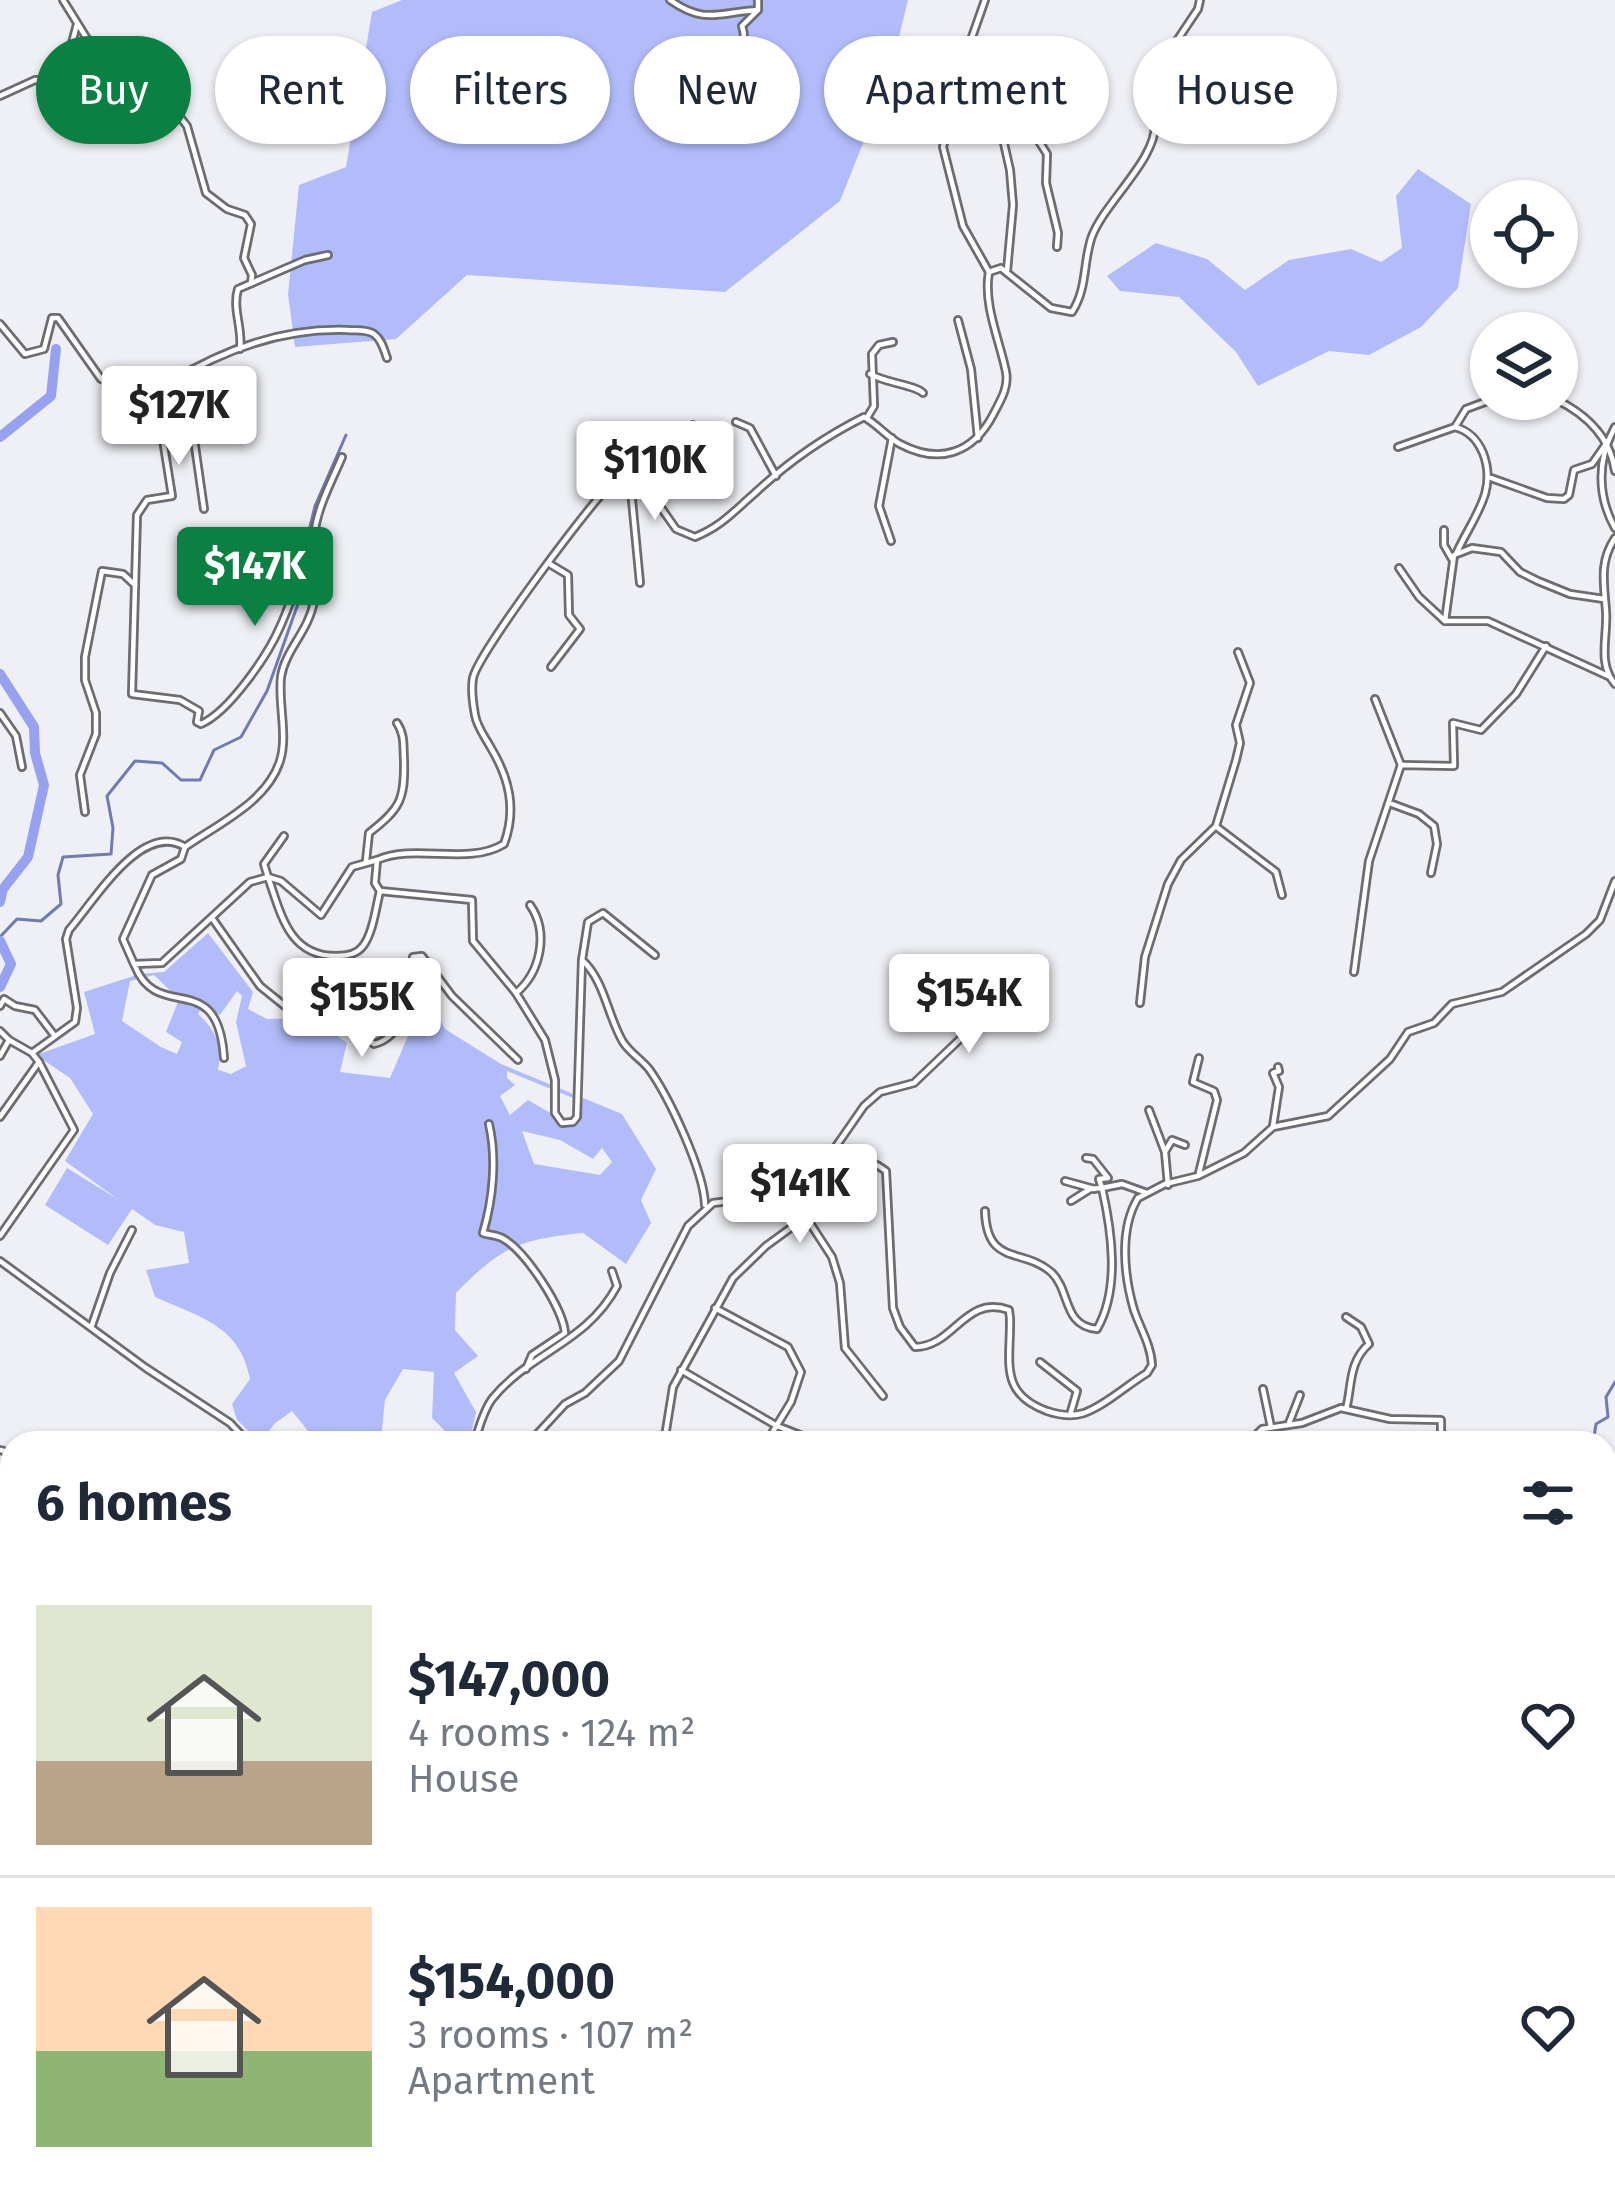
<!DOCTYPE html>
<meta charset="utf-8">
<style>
body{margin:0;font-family:"Fira Sans",sans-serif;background:#f6f6f7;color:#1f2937;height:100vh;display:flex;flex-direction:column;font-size:45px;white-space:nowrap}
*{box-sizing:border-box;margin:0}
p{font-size:39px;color:#747a83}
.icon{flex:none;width:66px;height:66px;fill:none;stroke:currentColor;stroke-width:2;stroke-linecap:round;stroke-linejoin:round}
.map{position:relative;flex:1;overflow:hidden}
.panel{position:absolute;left:0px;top:1431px;width:1617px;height:771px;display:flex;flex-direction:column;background:#fff;border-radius:36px 36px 0 0;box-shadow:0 3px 9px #0004}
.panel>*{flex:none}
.banner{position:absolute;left:36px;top:36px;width:1545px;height:108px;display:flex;gap:24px}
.tools{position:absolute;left:1470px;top:180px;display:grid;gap:24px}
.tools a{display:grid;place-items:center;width:108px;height:108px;border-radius:50%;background:#fff;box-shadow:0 3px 9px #0004;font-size:60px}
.price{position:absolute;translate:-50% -102px;padding:0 27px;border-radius:12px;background:#fff;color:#222;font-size:39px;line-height:78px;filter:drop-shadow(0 3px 6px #0008)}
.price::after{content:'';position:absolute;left:50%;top:72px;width:36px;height:27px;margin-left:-18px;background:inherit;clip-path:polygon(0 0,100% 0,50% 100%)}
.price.current{background:#0b8043;color:#fff}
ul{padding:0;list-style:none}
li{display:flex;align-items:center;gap:36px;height:300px;padding:0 36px}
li+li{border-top:3px solid #e0e1e3}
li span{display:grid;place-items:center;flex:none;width:336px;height:240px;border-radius:0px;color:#555}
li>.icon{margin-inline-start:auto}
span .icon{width:144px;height:144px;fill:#fffc;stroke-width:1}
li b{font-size:51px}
h2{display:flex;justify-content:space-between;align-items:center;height:144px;padding:0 36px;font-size:51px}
.chip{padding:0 42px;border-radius:54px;background:#fff;box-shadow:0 3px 9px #0004;font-size:42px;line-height:108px}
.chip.current{background:#0b8043;color:#fff}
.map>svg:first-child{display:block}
.green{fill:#b2bcfa;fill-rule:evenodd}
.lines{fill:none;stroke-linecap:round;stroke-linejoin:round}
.stream{stroke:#727ab2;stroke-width:3}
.river{stroke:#96a1f0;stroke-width:10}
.minor-casing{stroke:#6c6c71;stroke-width:10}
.tertiary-casing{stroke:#6c6c71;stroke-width:12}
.primary-casing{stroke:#6c6c71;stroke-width:15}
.minor{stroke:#fff;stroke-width:4.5}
.tertiary{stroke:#fff;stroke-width:6}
.primary{stroke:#fff;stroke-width:9}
</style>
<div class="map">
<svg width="1615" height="2201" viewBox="0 0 1615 2201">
<rect width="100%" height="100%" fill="#eff0f5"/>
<!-- green -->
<g class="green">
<polygon points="402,0 908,0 889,78 840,201 725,292 467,275 396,339 295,347 288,294 299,185 346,167 372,12"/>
<polygon points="1418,169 1471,204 1458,288 1421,327 1369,355 1329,351 1258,386 1236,352 1179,297 1120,291 1107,276 1156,243 1207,259 1245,290 1289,260 1351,249 1381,262 1402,248 1396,196"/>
<path d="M208 933 253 992 248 1009 267 1019 313 1018 347 1043 340 1072 390 1078 411 1029 416 970 445 1029 501 1064 622 1114 656 1169 641 1200 651 1223 626 1264 583 1233C519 1239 500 1248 456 1293L455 1330 478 1356 454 1373 476 1412 469 1443H457L432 1418 434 1372 403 1369 385 1400 381 1438 384 1443 316 1441 292 1411 274 1424 261 1443 237 1420 232 1404 250 1379C240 1325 199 1317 155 1297L146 1270 189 1263 184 1232 155 1225 132 1209 108 1245 45 1205 67 1168 119 1200 65 1161 93 1114 70 1078 36 1055 95 1034 84 992 140 974 164 972ZM154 975 179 999 166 1032 182 1042 177 1054 161 1047 122 1021 130 981ZM237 991 242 996 236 1022 246 1066 231 1074 218 1070C223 1046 216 1030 198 1014L202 1007 220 1015ZM507 1071 573 1098 576 1113 564 1121 528 1100 510 1115 500 1096 515 1085 507 1078ZM522 1131 560 1140 593 1159 602 1148 612 1162 600 1175 534 1164Z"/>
<polygon points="183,2190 287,2190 280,2201 177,2201"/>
</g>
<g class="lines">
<!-- stream -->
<g class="stream">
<polyline points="306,577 307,539 315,506 346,435"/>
<polyline points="0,937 17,919 41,921 61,904 58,875 63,857 111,854 113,828 107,796 135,761 162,763 181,780 200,780 214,750 241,737 267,691 305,584"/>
<polyline points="1593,1443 1596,1424 1608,1417 1606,1397 1615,1382"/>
<polyline points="0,2065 12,2066"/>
</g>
<!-- river -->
<g class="river">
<polyline points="0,437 51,396 56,349"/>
<polyline points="0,674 34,727 35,753 44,785 28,857 3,889 0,902"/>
<polyline points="0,941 11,964 0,987"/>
</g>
<!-- minor casing -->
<g class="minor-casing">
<g id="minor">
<path d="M670 0C705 25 719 12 758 10"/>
<polyline points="985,0 966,54 1011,111 1001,130 1010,170 1013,205 1007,271"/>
<polyline points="965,57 943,147 963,226 989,272"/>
<polyline points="62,81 77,24"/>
<polyline points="93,82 108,104 130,113 155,85 187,126 206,193 227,209 245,215 251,224 244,258 252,275 251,283"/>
<polyline points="0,96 35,80 93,82 94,50 63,0"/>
<polyline points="955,106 1002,140"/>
<path d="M653 107C688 68 687 88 728 84 737 65 749 46 742 26L758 10V0"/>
<polyline points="1011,111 1028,124 1047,154 1046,183 1058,233 1057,247"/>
<polyline points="958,320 971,369 978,438"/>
<path d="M0 324 25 354 44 349 52 318H58L101 379 127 388 169 383 176 401 191 418 161 427 172 496 147 500 137 515 132 694 180 700 199 711 197 722 201 724C229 712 268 655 280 627 293 599 289 592 316 573"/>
<path d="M240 349C243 329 232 309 238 289L305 260 328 255"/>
<path d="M870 374C886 383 915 385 923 393"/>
<path d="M169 383C222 350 283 328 347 330 356 331 366 329 374 334 382 340 384 350 387 358"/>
<polyline points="113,385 107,411 110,423 161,427"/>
<path d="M1555 399C1586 414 1610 436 1615 471"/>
<polyline points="868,416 874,406 872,354 879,345 893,342"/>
<polyline points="191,418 204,509"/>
<polyline points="736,422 750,428 776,476"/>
<polyline points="1455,427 1466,409 1493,399"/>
<path d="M1615 427C1597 459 1597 496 1615 528"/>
<path d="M1398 447 1455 427C1469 431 1477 439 1483 453 1498 491 1473 517 1457 552"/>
<polyline points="629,469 640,583"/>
<path d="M636 472C661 460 681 450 693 425"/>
<polyline points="1491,478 1547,498 1564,499 1569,495 1574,470 1592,464 1608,441"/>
<polyline points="1444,530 1444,545 1452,559"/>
<path d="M1615 538C1599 562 1604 583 1606 611 1608 636 1597 663 1615 684"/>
<polyline points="891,541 879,506 892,438"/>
<polyline points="548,563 568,575 569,615 580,629 551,667"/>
<polyline points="1399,568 1419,597 1445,621 1488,621 1608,676"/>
<polyline points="1445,621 1454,555 1472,548 1501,552 1520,572 1538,581 1570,594 1604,599"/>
<polyline points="1375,699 1401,765"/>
<polyline points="0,713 16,736 22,767"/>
<polyline points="1392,804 1419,814 1434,826 1437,844 1431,873"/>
<polyline points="85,812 80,775 96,734 96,713 85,680 85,657 102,571 123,574 135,585"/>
<polyline points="1218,828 1276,872 1282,895"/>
<polyline points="284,836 264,864 268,877 281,881 321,915 352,867 377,860"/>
<path d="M185 847C218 824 267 802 280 761 288 736 278 703 281 677 285 650 309 631 314 601 318 579 311 558 314 536 317 508 331 483 342 457"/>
<path d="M366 861 369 833C400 809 405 800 404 760 403 746 405 735 397 723"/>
<polyline points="380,891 472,900 473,941 516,993 545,1040 555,1080 555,1113 562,1123 573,1122 577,1117 582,960"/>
<path d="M212 918 260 986 286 1007 336 1017 374 1044C409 1036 407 987 413 957L422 956 452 996 518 1060"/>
<path d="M655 955 603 913 588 922 582 960C605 981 607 1015 623 1042 630 1053 641 1059 649 1069 669 1097 704 1171 705 1205"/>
<path d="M135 966C158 1024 218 966 224 1058"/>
<polyline points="1354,972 1369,861 1401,765 1454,766 1453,723 1481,730 1516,694 1546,646"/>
<path d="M516 993C541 972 549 932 530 905"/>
<polyline points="1140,1003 1145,957 1168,884 1181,860 1216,826 1236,760 1240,743 1236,725 1250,683 1238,652"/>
<polyline points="956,1005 971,987 976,969 1039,975"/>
<polyline points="0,1006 4,999 15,1006 35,1010 54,1035"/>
<polyline points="0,1031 9,1040 0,1056"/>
<path d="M32 1053 75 1022 77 1008 66 939 69 930C95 900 142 820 185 847L181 859 152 875 123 939 134 964 162 963 250 882 268 877C281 914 289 957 337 956 347 956 357 954 363 946 373 933 376 907 380 891L375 883 377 860C416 843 468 866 504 844 517 809 509 778 491 748 485 737 477 727 475 715 473 704 471 689 473 678 478 653 600 489 623 471L636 472 676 529 695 537C722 526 734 511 755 493 786 464 826 436 864 417 877 424 887 437 900 444 940 465 973 453 993 415 1000 401 1009 388 1006 372 1000 341 983 305 989 272L1001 268 1051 308 1072 312C1087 289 1083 265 1091 239 1103 203 1158 159 1155 122 1154 110 1150 97 1148 84L1198 9 1200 0"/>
<polyline points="1199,1058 1193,1082 1214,1091 1217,1100 1199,1173"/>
<polyline points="1149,1110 1165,1152 1168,1185"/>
<polyline points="0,1117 39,1062"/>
<path d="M489 1124C497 1159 493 1199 483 1233 489 1235 496 1235 502 1238 525 1250 563 1308 565 1333L532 1355 526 1369"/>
<polyline points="1273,1126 1279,1087 1273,1073 1279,1071 1278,1067"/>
<polyline points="1166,1150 1172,1140 1185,1145"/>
<polyline points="1065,1181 1094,1189"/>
<polyline points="1071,1201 1090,1189 1102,1188 1099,1179 1108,1178 1093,1159 1086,1158"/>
<path d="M985 1211C987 1267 1022 1247 1051 1272 1071 1290 1062 1326 1097 1329 1120 1289 1112 1232 1102 1188L1122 1184 1147 1193"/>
<polyline points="806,1217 832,1257 840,1283 845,1348 883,1396"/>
<polyline points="0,1236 74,1130 39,1062 32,1053 9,1040"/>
<polyline points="0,1261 146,1368 230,1423 249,1443"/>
<polyline points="715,1308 788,1347 801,1372 791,1402 766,1443"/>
<path d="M1346 1317 1361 1327 1369 1344C1348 1362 1352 1388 1346 1409"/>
<polyline points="92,1325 110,1273 132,1230"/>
<polyline points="1040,1362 1077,1391 1070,1415"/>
<polyline points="681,1370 777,1426 820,1443"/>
<polyline points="1263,1389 1271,1427"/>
<polyline points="1289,1423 1300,1395"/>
<path d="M474 1443C479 1429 483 1411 492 1399 531 1351 586 1344 617 1286L612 1271"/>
<polyline points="529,1443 565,1404 585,1393 619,1361 688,1226 713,1203 777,1195 801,1171 830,1155 864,1106 880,1092 914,1083 980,1020 990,1000 988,968"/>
<path d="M664 1443 673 1387 733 1278 766 1246 877 1165 886 1171 893 1308 900 1327 915 1347C954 1347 965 1294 1009 1310L1010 1318C1011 1361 998 1393 1047 1411 1059 1415 1072 1417 1084 1413 1106 1405 1127 1385 1147 1373L1152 1365C1151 1345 1140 1328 1134 1310 1124 1276 1119 1229 1138 1198L1165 1184 1198 1176 1244 1153 1273 1127 1328 1116 1390 1059 1408 1032 1434 1023 1452 1004 1502 992 1586 934 1600 920 1615 881"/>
<polyline points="1248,1443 1262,1429 1302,1423 1341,1408 1390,1419 1441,1420 1441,1443"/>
<polyline points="0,1450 12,1453"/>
<polyline points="0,1541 12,1550"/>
<polyline points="1605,1547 1615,1530"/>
<polyline points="0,1620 12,1600"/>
<polyline points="0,1675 12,1647"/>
<polyline points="0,1945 12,1934"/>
<polyline points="0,2044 12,2044"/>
<polyline points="0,2147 12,2130"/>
<polyline points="7,2201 24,2190"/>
<polyline points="287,2201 294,2190"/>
<polyline points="872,2201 878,2190"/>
<polyline points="1018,2201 1021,2190"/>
<polyline points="1078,2201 1084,2190"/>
<polyline points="1142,2201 1149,2190"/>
<polyline points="1187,2201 1194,2190"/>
<polyline points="1237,2201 1238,2190"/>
<polyline points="1392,2201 1395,2190"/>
<polyline points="1458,2201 1462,2190"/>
</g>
</g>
<!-- tertiary casing -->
<g class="tertiary-casing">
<g id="tertiary">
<polyline points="0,2092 12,2095"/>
<polyline points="1605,2141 1615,2140"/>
<polyline points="307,2190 332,2201"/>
<path d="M452 2190C487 2196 515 2201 549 2190"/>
<polyline points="765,2190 792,2201"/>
<polyline points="379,2198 400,2190"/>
<polyline points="115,2201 131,2190"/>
<polyline points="1309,2201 1321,2190"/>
</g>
</g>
<!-- primary casing -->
<g class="primary-casing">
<g id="primary">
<polyline points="0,1975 12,1982"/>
<polyline points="363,2190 382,2201"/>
</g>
</g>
<!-- minor -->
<use href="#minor" class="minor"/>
<!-- tertiary -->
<use href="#tertiary" class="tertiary"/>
<!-- primary -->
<use href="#primary" class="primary"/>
</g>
</svg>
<div class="tools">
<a><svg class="icon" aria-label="locate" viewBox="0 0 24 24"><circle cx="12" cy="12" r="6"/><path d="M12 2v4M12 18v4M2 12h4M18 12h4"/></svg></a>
<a><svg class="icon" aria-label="layers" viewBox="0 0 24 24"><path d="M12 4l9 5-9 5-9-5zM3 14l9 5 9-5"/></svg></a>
</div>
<b class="price" style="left:179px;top:468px">$127K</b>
<b class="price" style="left:655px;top:523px">$110K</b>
<b class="price current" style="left:255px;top:629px">$147K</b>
<b class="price" style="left:969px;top:1056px">$154K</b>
<b class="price" style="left:362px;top:1060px">$155K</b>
<b class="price" style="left:800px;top:1246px">$141K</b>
<div class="banner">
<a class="chip current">Buy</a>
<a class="chip">Rent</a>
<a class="chip">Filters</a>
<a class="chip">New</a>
<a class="chip">Apartment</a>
<a class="chip">House</a>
</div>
<section class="panel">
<h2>6 homes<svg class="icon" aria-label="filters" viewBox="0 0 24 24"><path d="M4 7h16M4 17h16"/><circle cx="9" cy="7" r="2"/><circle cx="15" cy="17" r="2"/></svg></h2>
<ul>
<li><span style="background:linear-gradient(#dfe7d0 65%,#b9a48a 0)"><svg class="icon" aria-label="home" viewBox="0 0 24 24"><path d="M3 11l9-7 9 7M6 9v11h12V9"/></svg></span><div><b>$147,000</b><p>4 rooms · 124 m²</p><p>House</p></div><svg class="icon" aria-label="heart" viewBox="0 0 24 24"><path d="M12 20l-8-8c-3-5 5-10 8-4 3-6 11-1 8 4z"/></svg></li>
<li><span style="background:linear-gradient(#ffd9b3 60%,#8fb573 0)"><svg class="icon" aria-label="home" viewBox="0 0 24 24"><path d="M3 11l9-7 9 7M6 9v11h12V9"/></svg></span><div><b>$154,000</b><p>3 rooms · 107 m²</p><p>Apartment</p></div><svg class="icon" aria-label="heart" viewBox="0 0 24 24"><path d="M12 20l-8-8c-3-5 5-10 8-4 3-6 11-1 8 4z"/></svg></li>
</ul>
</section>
</div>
